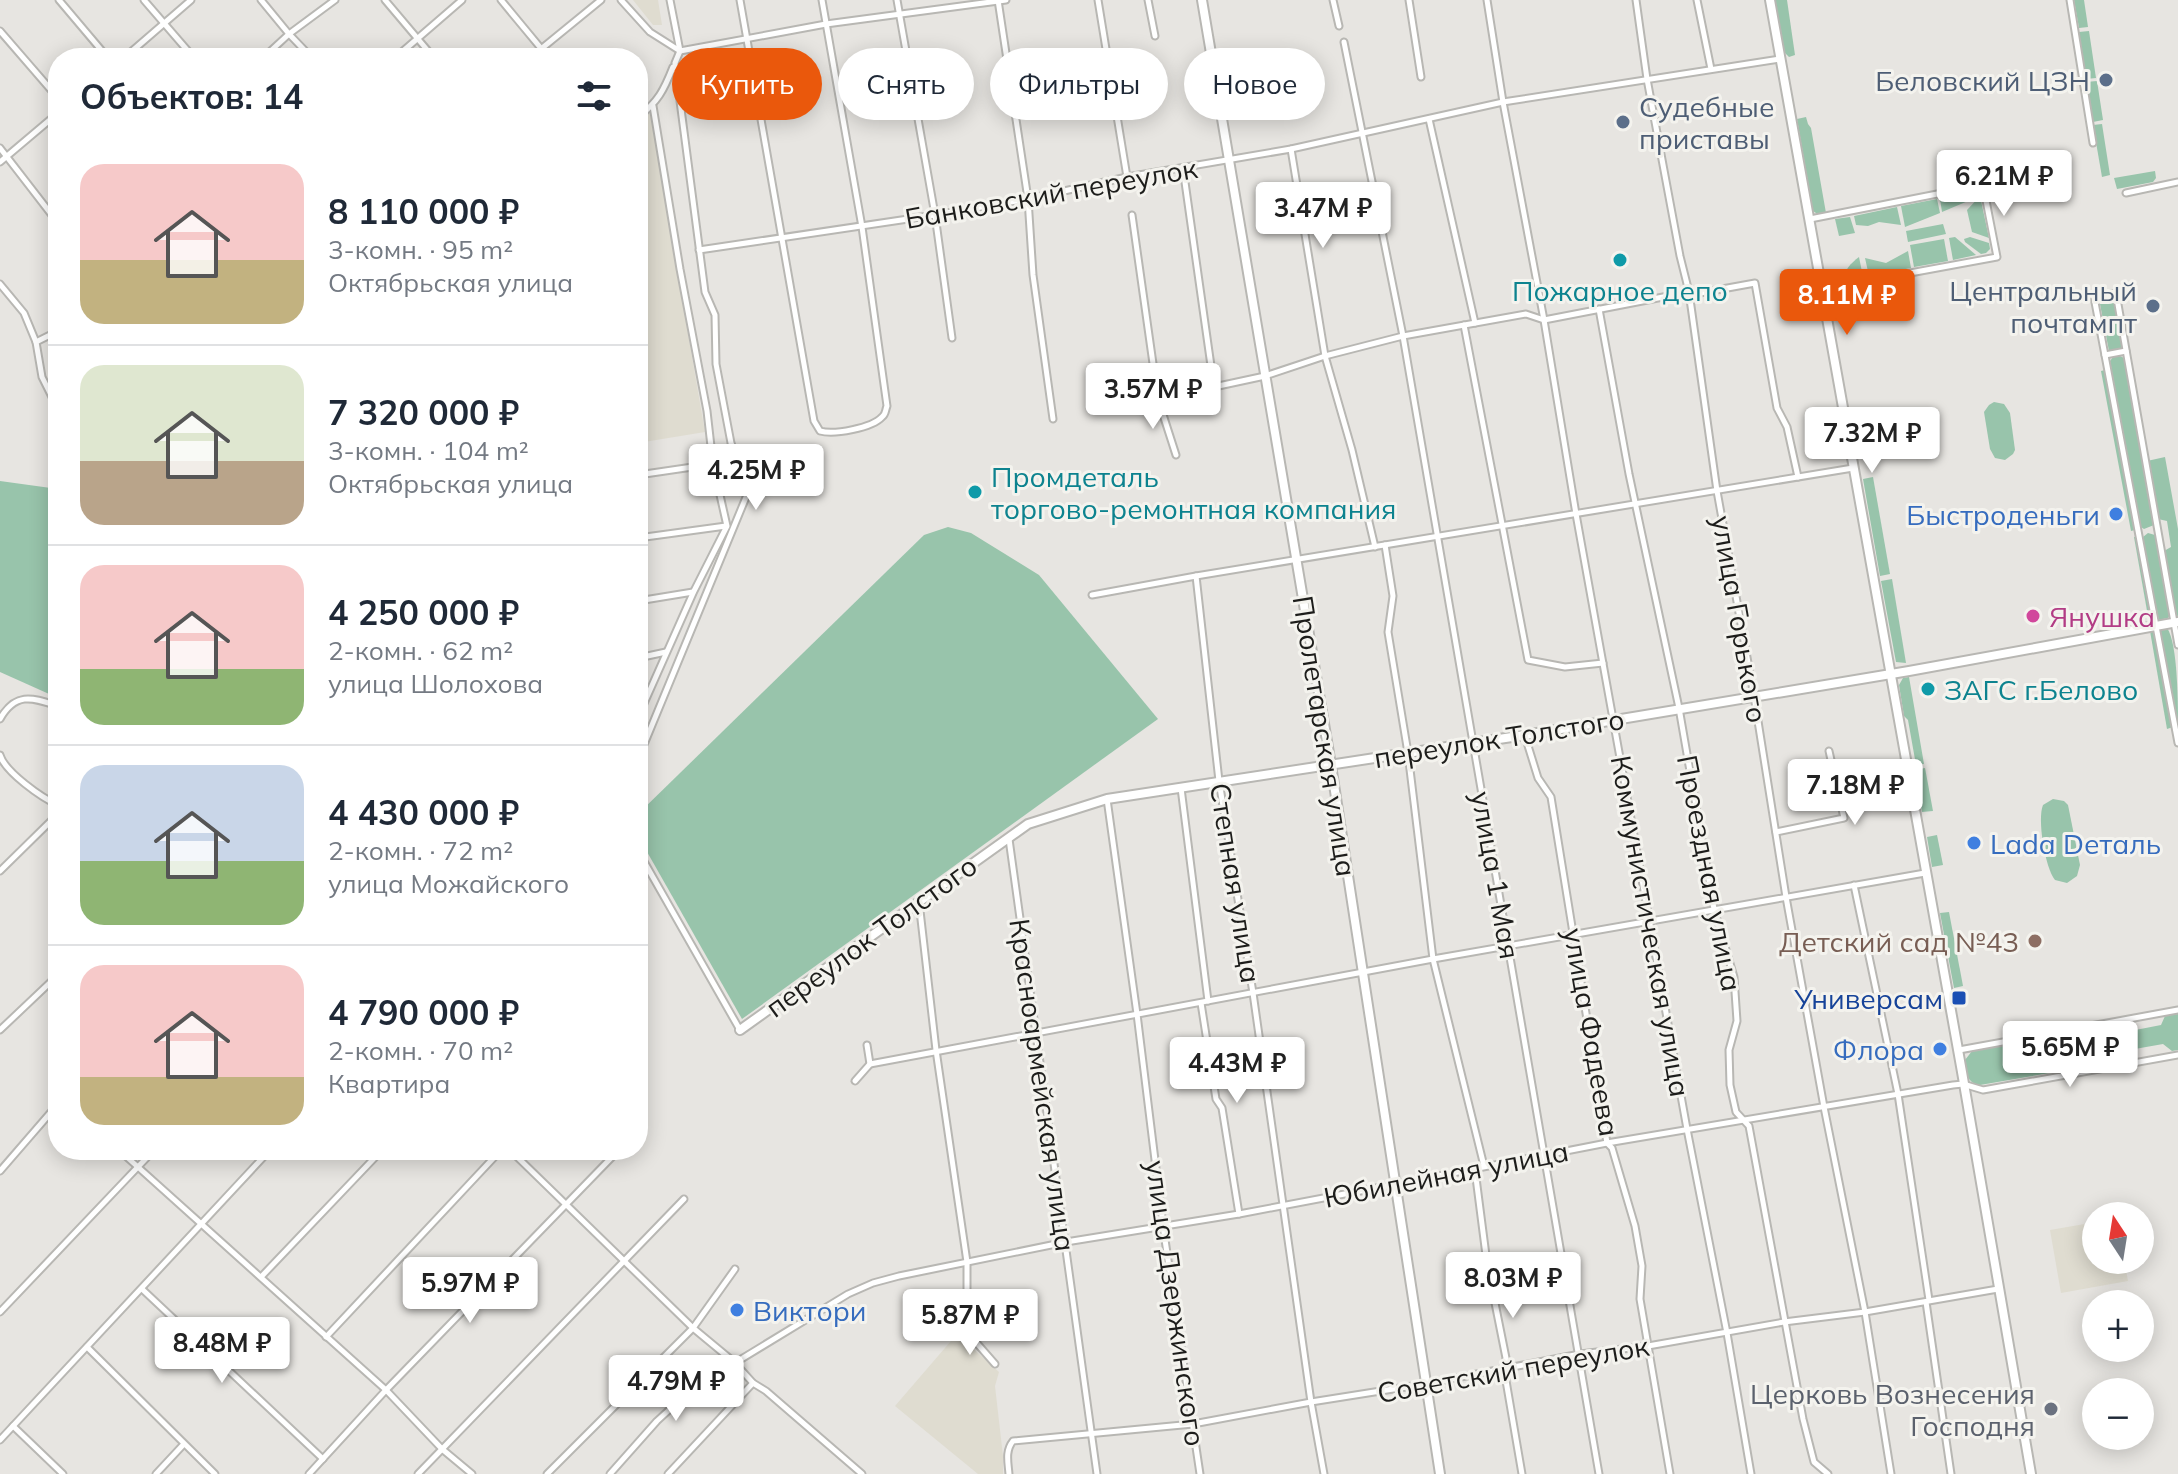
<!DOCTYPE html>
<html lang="ru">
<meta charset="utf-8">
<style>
body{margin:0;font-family:Mulish,sans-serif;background:#f6f6f7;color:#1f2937;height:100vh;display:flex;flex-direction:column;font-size:30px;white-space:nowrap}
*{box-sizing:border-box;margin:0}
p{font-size:26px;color:#747a83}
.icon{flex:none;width:44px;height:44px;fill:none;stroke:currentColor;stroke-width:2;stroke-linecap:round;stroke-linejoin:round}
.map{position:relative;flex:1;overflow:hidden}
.side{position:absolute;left:48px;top:48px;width:600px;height:1112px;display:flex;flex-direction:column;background:#fff;border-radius:32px;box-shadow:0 4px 20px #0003}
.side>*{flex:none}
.hud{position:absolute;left:672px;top:48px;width:760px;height:72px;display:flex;gap:16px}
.needle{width:52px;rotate:348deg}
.controls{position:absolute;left:2082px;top:1202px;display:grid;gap:16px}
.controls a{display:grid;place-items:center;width:72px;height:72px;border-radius:50%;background:#fff;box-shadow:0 4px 20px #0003;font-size:40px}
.price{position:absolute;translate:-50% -68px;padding:0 18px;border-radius:8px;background:#fff;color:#222;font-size:26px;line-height:52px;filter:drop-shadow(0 2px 4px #0008)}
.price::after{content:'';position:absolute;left:50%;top:48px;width:24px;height:18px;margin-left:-12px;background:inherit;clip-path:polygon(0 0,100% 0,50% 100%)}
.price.on{background:#ea580c;color:#fff}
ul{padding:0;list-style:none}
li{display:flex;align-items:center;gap:24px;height:200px;padding:0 32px}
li+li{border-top:2px solid #e0e1e3}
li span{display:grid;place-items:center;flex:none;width:224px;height:160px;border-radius:24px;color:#555}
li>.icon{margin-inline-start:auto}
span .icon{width:96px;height:96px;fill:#fffc;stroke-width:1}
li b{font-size:34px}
h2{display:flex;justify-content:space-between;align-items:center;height:96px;padding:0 32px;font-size:34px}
.tag{padding:0 28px;border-radius:36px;background:#fff;box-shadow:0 4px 20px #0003;font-size:28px;line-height:72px}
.tag.on{background:#ea580c;color:#fff}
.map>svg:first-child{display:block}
.built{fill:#dfdcd0}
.green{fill:#98c4ab}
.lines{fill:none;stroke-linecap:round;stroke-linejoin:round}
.street-casing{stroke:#b8b7b3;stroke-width:9}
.secondary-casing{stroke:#b8b7b3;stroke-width:12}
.street{stroke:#fff;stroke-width:5}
.secondary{stroke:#fff;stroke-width:8}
.service-dot{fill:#5c6f8a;stroke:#f4f3ee;stroke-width:3}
.culture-dot{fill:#0f9aa8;stroke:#f4f3ee;stroke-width:3}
.shop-dot{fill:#3f7fe0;stroke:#f4f3ee;stroke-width:3}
.hotel-dot{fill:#d1479c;stroke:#f4f3ee;stroke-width:3}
.education-dot{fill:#8d6e63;stroke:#f4f3ee;stroke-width:3}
.transit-dot{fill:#1a4fb4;stroke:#f4f3ee;stroke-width:3}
.worship-dot{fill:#6b7280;stroke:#f4f3ee;stroke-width:3}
.labels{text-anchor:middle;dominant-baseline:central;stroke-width:6;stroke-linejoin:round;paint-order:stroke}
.service-label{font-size:28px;fill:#4e5e75;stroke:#f4f3ee;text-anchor:end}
.street-label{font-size:28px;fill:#1d1d1b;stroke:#f4f3ee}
.culture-label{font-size:28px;fill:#0d838f;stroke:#f4f3ee;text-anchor:start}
.shop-label{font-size:28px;fill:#366cbe;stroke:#f4f3ee;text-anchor:end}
.hotel-label{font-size:28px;fill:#b23c85;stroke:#f4f3ee;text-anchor:start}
.education-label{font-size:28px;fill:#785e54;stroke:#f4f3ee;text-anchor:end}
.transit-label{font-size:28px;fill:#164399;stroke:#f4f3ee;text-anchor:end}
.worship-label{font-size:28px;fill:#5b616d;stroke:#f4f3ee;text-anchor:end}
</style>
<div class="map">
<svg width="2178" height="1474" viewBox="0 0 2178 1474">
<rect width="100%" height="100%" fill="#e7e5e1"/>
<!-- built -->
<g class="built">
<polygon points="633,0 658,0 662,25 653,25"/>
<polygon points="650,113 705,432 638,443 638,120"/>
<polygon points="2096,1222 2096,1260 2124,1260 2128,1281 2061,1293 2050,1230"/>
<polygon points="957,1334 999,1372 995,1386 1003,1456 1003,1474 978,1474 895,1406"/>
</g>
<!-- green -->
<g class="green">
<polygon points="1775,0 1787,0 1795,55 1789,57 1783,51"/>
<polygon points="2074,0 2084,0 2088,27 2079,28"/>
<polygon points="2089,31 2096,78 2086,79 2079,32"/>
<polygon points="2097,81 2103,120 2093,122 2086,82"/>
<polygon points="1806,117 1808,124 1811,128 1826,213 1819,215 1813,211 1797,119"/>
<polygon points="2102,124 2110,175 2102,177 2093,125"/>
<polygon points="2155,171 2156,178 2153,182 2117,189 2114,178"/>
<polygon points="1972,192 1968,201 1942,212 1940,199"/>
<polygon points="1980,196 1989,238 1972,232 1967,210"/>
<polygon points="1937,199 1940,213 1905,227 1901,206"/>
<polygon points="1897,207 1901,225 1879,222 1868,226 1856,225 1854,216"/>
<polygon points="1850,217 1855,233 1839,236 1835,219"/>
<polygon points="1943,224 1946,234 1908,242 1906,231"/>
<polygon points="1955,237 1976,255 1953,260 1949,238"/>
<polygon points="1970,237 1989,243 1990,249 1986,253 1981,254 1965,242 1964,239"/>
<polygon points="1944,239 1948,261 1914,267 1910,245"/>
<polygon points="1908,251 1911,268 1869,276 1865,258 1886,263"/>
<path d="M1859 257 1863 277 1844 281C1843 271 1851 263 1859 257Z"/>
<polygon points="2116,301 2125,347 2109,351 2100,304"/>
<polygon points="2120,356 2124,358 2154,525 2144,529 2141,527 2110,361 2113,357"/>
<polygon points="2105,370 2135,530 2131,531 2101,371"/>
<polygon points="1994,402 2004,404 2010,413 2015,450 2013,454 2005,460 1995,458 1990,449 1984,412 1989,405"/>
<polygon points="2165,457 2178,529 2178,616 2175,615 2164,551 2171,547 2167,521 2158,519 2147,461"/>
<polygon points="1873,477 1890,574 1880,576 1863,479"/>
<polygon points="0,481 58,489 58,698 0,672"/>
<polygon points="948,527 971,533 1039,575 1158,719 742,1019 638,836 638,814 924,535"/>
<polygon points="2148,533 2155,535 2170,615 2168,618 2159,620 2157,618 2143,537"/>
<polygon points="2139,536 2153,621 2149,622 2134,537"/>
<polygon points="1892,579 1906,663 1896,662 1881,581"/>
<path d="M2167 628C2178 643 2178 706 2178 728L2160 629Z"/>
<polygon points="2152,630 2156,634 2173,727 2167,729 2150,631"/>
<polygon points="1909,677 1924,764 1916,765 1908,720 1904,716 1899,685 1903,678"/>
<polygon points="1925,768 1933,811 1922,812 1915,770"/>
<path d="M2053 799 2064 801 2068 805 2080 865 2077 876 2067 883 2055 880C2045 868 2037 819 2043 805Z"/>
<polygon points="1937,835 1943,865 1932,867 1927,837"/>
<polygon points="1949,912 1963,986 1954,988 1940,913"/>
<path d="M2178 1014V1050L2172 1051 2163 1044 2118 1052 2113 1062 1980 1085C1966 1083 1967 1072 1965 1060L1972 1051 2109 1026 2115 1034 2161 1025 2165 1016Z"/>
</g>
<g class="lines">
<!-- street casing -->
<g class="street-casing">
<g id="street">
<polyline points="59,0 108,58"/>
<polyline points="144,0 194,58"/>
<polyline points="261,0 289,34 312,58"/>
<polyline points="385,0 434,58"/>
<polyline points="501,0 549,58"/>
<polyline points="621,0 650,32 680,51 826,24 1006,0"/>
<path d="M740 0 814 421 820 431C834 435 872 428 882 417 886 414 885 411 887 406L862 227 822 0"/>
<polyline points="897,0 935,215 952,338"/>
<polyline points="998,0 1028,199 1033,275 1053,419"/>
<polyline points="1098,0 1127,177"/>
<polyline points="1148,0 1155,36"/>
<polyline points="1333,0 1339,26"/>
<polyline points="1409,0 1421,77"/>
<polyline points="1487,0 1503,102 1544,320 1576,514 1687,1129 1727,1333 1751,1474"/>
<polyline points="1636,0 1647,79 1680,256 1689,292 1717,491 1754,696 1786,897 1824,1107 1865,1312 1891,1474"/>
<polyline points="1697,0 1711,69"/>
<polyline points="2070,0 2093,143"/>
<polyline points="0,31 58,98"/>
<polyline points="1344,42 1403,336 1599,1474"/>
<polyline points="124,58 191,0"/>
<polyline points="263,58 289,34 335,0"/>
<polyline points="395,58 462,0"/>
<polyline points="530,58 601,0"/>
<path d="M638 117C658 102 664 90 673 67"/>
<polyline points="1429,119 1475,323"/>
<polyline points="0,148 58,223"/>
<polyline points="1291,149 1325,356 1352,450 1375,547"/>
<polyline points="0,162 58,113"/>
<polyline points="1183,168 1214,387"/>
<polyline points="2126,193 2178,182"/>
<polyline points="1132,215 1158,399 1176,455"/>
<polyline points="1810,219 1983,185 1997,257 1823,289"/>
<polyline points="699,250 935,215 1028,199 1127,177 1291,149 1503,102 1780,59"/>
<polyline points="0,284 24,313 36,342"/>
<polyline points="1599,309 1629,474 1679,708 1714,909 1734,977 1737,1021 1729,1050 1730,1085 1736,1112 1749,1126 1803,1419 1814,1462 1828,1474"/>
<polyline points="1464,325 1528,660 1565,667 1603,663"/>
<polyline points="58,331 36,342 42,377 58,409"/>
<polyline points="2105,355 2126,351"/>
<polyline points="1158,399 1265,376 1325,356 1403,336 1526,314 1544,320 1689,292 1700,293 1755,283 1777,408 1787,427 1798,477"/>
<polyline points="638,475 713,464"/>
<polyline points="638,538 726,526"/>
<polyline points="1385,545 1393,596 1388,632 1408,753 1433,959 1484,1166"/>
<polyline points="1196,576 1219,781 1253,993 1311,1402 1324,1474"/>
<polyline points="1092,595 1196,576 1853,468"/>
<polyline points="638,601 693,592"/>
<polyline points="2178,645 2116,293 2094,297 2178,743"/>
<polyline points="638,658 666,652"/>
<polyline points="638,717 694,591 727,526 713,464 707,411 680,269 653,106"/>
<path d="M0 719C16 691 33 698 58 706"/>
<polyline points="1525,736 1538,778 1551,797 1607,1143 1612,1148 1635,1226 1642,1266 1640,1299 1670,1474"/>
<path d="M0 755C5 772 42 798 58 805"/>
<polyline points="638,759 749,490 731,443 716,364 715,315 705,292 675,63 680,51 670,0"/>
<polyline points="1181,788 1208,1001"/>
<polyline points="1107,799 1137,1014 1164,1233 1200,1474"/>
<polyline points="1776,832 1844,818 1829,751"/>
<polyline points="1009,839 1097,1474"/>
<polyline points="638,851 740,1030"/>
<polyline points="0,871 58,814"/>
<polyline points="1854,885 1898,1094 1929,1300"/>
<polyline points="919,902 936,1050 967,1262 967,1332 995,1364"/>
<polyline points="1201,1003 1216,1099 1222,1108 1239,1214"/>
<polyline points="0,1030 58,975"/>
<polyline points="867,1045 870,1064 1433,959 1925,873"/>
<polyline points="1959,1050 2178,1010"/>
<polyline points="855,1081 870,1064"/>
<polyline points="119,1150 386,1390 442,1449 472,1474"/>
<polyline points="510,1150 693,1328 734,1362 753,1383 766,1391 862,1474"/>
<polyline points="1475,1170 1487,1263 1506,1358 1504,1369 1522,1474"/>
<polyline points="0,1171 58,1104"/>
<polyline points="261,1277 382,1150"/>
<polyline points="142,1289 323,1459"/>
<polyline points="1926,1302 1951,1474"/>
<polyline points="0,1312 154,1150"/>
<polyline points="326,1337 501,1150"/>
<polyline points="87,1347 215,1474"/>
<polyline points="13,1426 63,1474"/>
<polyline points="0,1440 270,1150"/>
<polyline points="156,1474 183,1445"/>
<polyline points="309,1474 386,1390 612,1157"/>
<polyline points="418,1474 684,1199"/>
<polyline points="547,1474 693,1328 735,1269"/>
<polyline points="610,1474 657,1421 692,1389 848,1294 873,1283 899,1276 1066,1242 1239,1214 1371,1189 1607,1143 1953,1085 1963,1084 1983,1090 2178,1055"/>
<polyline points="668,1474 753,1383"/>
<path d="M1009 1474C1008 1462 1005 1451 1013 1441L1193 1424 1311 1402 1425 1384 1580 1354 1648 1346 1784 1322 1865 1312 1998 1289"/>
</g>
</g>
<!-- secondary casing -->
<g class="secondary-casing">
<g id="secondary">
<polyline points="1202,0 1331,765 1440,1474"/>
<polyline points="1770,0 1962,1072 2031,1474"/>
<polyline points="740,1030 1028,824 1107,799 1525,735 1909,671 2178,622"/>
</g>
</g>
<!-- street -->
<use href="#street" class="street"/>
<!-- secondary -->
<use href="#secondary" class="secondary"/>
</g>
<!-- markers -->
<g class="service-dot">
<circle cx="2106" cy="80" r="8"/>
<circle cx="1623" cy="122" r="8"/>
<circle cx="2153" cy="306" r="8"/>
</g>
<g class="culture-dot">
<circle cx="1620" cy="260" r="8"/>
<circle cx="975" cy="492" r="8"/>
<circle cx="1928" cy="689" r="8"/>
</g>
<g class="shop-dot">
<circle cx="2116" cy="514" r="8"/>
<circle cx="1974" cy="843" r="8"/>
<circle cx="1940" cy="1049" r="8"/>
<circle cx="737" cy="1310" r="8"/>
</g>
<circle class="hotel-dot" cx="2033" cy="616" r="8"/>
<circle class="education-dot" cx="2035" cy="941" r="8"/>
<rect class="transit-dot" x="1951" y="990" width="16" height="16" rx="4"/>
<circle class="worship-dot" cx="2051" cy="1409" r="8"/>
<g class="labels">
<!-- service labels -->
<g class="service-label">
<text x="2090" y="80">Беловский ЦЗН</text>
<text x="1639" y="106" text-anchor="start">Судебные<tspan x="1639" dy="32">приставы</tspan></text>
<text x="2137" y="290">Центральный<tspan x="2137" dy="32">почтампт</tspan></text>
</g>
<!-- street labels -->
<g class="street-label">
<text transform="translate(1051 193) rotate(-10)">Банковский переулок</text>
<text transform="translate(1740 619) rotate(80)">улица Горького</text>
<text transform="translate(1325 736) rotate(81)">Пролетарская улица</text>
<text transform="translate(1499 738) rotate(-9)">переулок Толстого</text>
<text transform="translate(1710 873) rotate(79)">Проездная улица</text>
<text transform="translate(1496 875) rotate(80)">улица 1 Мая</text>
<text transform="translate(1236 883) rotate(81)">Степная улица</text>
<text transform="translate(1651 926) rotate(80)">Коммунистическая улица</text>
<text transform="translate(871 936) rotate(-36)">переулок Толстого</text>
<text transform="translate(1592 1032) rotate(80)">улица Фадеева</text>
<text transform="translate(1043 1085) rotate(82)">Красноармейская улица</text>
<text transform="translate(1446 1174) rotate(-11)">Юбилейная улица</text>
<text transform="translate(1176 1303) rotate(82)">улица Дзержинского</text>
<text transform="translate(1513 1369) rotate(-10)">Советский переулок</text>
</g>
<!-- culture labels -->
<g class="culture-label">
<text x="1620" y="290" text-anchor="middle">Пожарное депо</text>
<text x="991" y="476">Промдеталь<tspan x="991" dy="32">торгово-ремонтная компания</tspan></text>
<text x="1944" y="689">ЗАГС г.Белово</text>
</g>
<!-- shop labels -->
<g class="shop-label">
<text x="2100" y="514">Быстроденьги</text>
<text x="1990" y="843" text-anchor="start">Lada Dеталь</text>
<text x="1924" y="1049">Флора</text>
<text x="753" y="1310" text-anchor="start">Виктори</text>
</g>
<!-- hotel labels -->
<g class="hotel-label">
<text x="2049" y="616">Янушка</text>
</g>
<!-- education labels -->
<g class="education-label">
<text x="2019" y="941">Детский сад №43</text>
</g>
<!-- transit labels -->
<g class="transit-label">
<text x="1943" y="998">Универсам</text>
</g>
<!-- worship labels -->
<g class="worship-label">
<text x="2035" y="1393">Церковь Вознесения<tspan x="2035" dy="32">Господня</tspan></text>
</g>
</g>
</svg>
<div class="controls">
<a><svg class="needle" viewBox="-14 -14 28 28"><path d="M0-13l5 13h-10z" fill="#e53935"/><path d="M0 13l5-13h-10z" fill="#747a83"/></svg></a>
<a>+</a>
<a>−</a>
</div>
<b class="price" style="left:2004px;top:218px">6.21M ₽</b>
<b class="price" style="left:1323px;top:250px">3.47M ₽</b>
<b class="price on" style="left:1847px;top:337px">8.11M ₽</b>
<b class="price" style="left:1153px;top:431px">3.57M ₽</b>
<b class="price" style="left:1872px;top:475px">7.32M ₽</b>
<b class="price" style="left:756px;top:512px">4.25M ₽</b>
<b class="price" style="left:1855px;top:827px">7.18M ₽</b>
<b class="price" style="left:2070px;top:1089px">5.65M ₽</b>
<b class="price" style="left:1237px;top:1105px">4.43M ₽</b>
<b class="price" style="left:1513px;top:1320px">8.03M ₽</b>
<b class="price" style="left:470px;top:1325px">5.97M ₽</b>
<b class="price" style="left:970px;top:1357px">5.87M ₽</b>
<b class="price" style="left:222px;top:1385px">8.48M ₽</b>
<b class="price" style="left:676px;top:1423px">4.79M ₽</b>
<div class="hud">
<a class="tag on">Купить</a>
<a class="tag">Снять</a>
<a class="tag">Фильтры</a>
<a class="tag">Новое</a>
</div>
<section class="side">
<h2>Объектов: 14<svg class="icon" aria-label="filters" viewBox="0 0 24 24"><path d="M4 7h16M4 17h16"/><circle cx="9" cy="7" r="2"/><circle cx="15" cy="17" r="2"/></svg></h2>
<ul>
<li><span style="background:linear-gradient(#f6c9c9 60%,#c2b280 0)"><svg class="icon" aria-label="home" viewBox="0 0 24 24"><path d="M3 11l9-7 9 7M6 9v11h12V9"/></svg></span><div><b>8 110 000 ₽</b><p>3-комн. · 95 m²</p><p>Октябрьская улица</p></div></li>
<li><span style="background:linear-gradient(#dfe7d0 60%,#b9a48a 0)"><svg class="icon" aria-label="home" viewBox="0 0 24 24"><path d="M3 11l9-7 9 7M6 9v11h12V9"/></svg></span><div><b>7 320 000 ₽</b><p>3-комн. · 104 m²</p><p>Октябрьская улица</p></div></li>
<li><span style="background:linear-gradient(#f6c9c9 65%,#8fb573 0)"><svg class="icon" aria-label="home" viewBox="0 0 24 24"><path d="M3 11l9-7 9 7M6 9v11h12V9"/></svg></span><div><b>4 250 000 ₽</b><p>2-комн. · 62 m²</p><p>улица Шолохова</p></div></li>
<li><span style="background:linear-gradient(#c9d6e8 60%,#8fb573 0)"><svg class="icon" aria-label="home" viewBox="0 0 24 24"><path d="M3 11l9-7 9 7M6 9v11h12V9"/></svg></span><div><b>4 430 000 ₽</b><p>2-комн. · 72 m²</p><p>улица Можайского</p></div></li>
<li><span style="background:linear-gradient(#f6c9c9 70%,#c2b280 0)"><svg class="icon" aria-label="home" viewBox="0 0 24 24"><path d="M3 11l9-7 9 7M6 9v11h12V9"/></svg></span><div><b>4 790 000 ₽</b><p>2-комн. · 70 m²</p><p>Квартира</p></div></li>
</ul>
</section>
</div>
